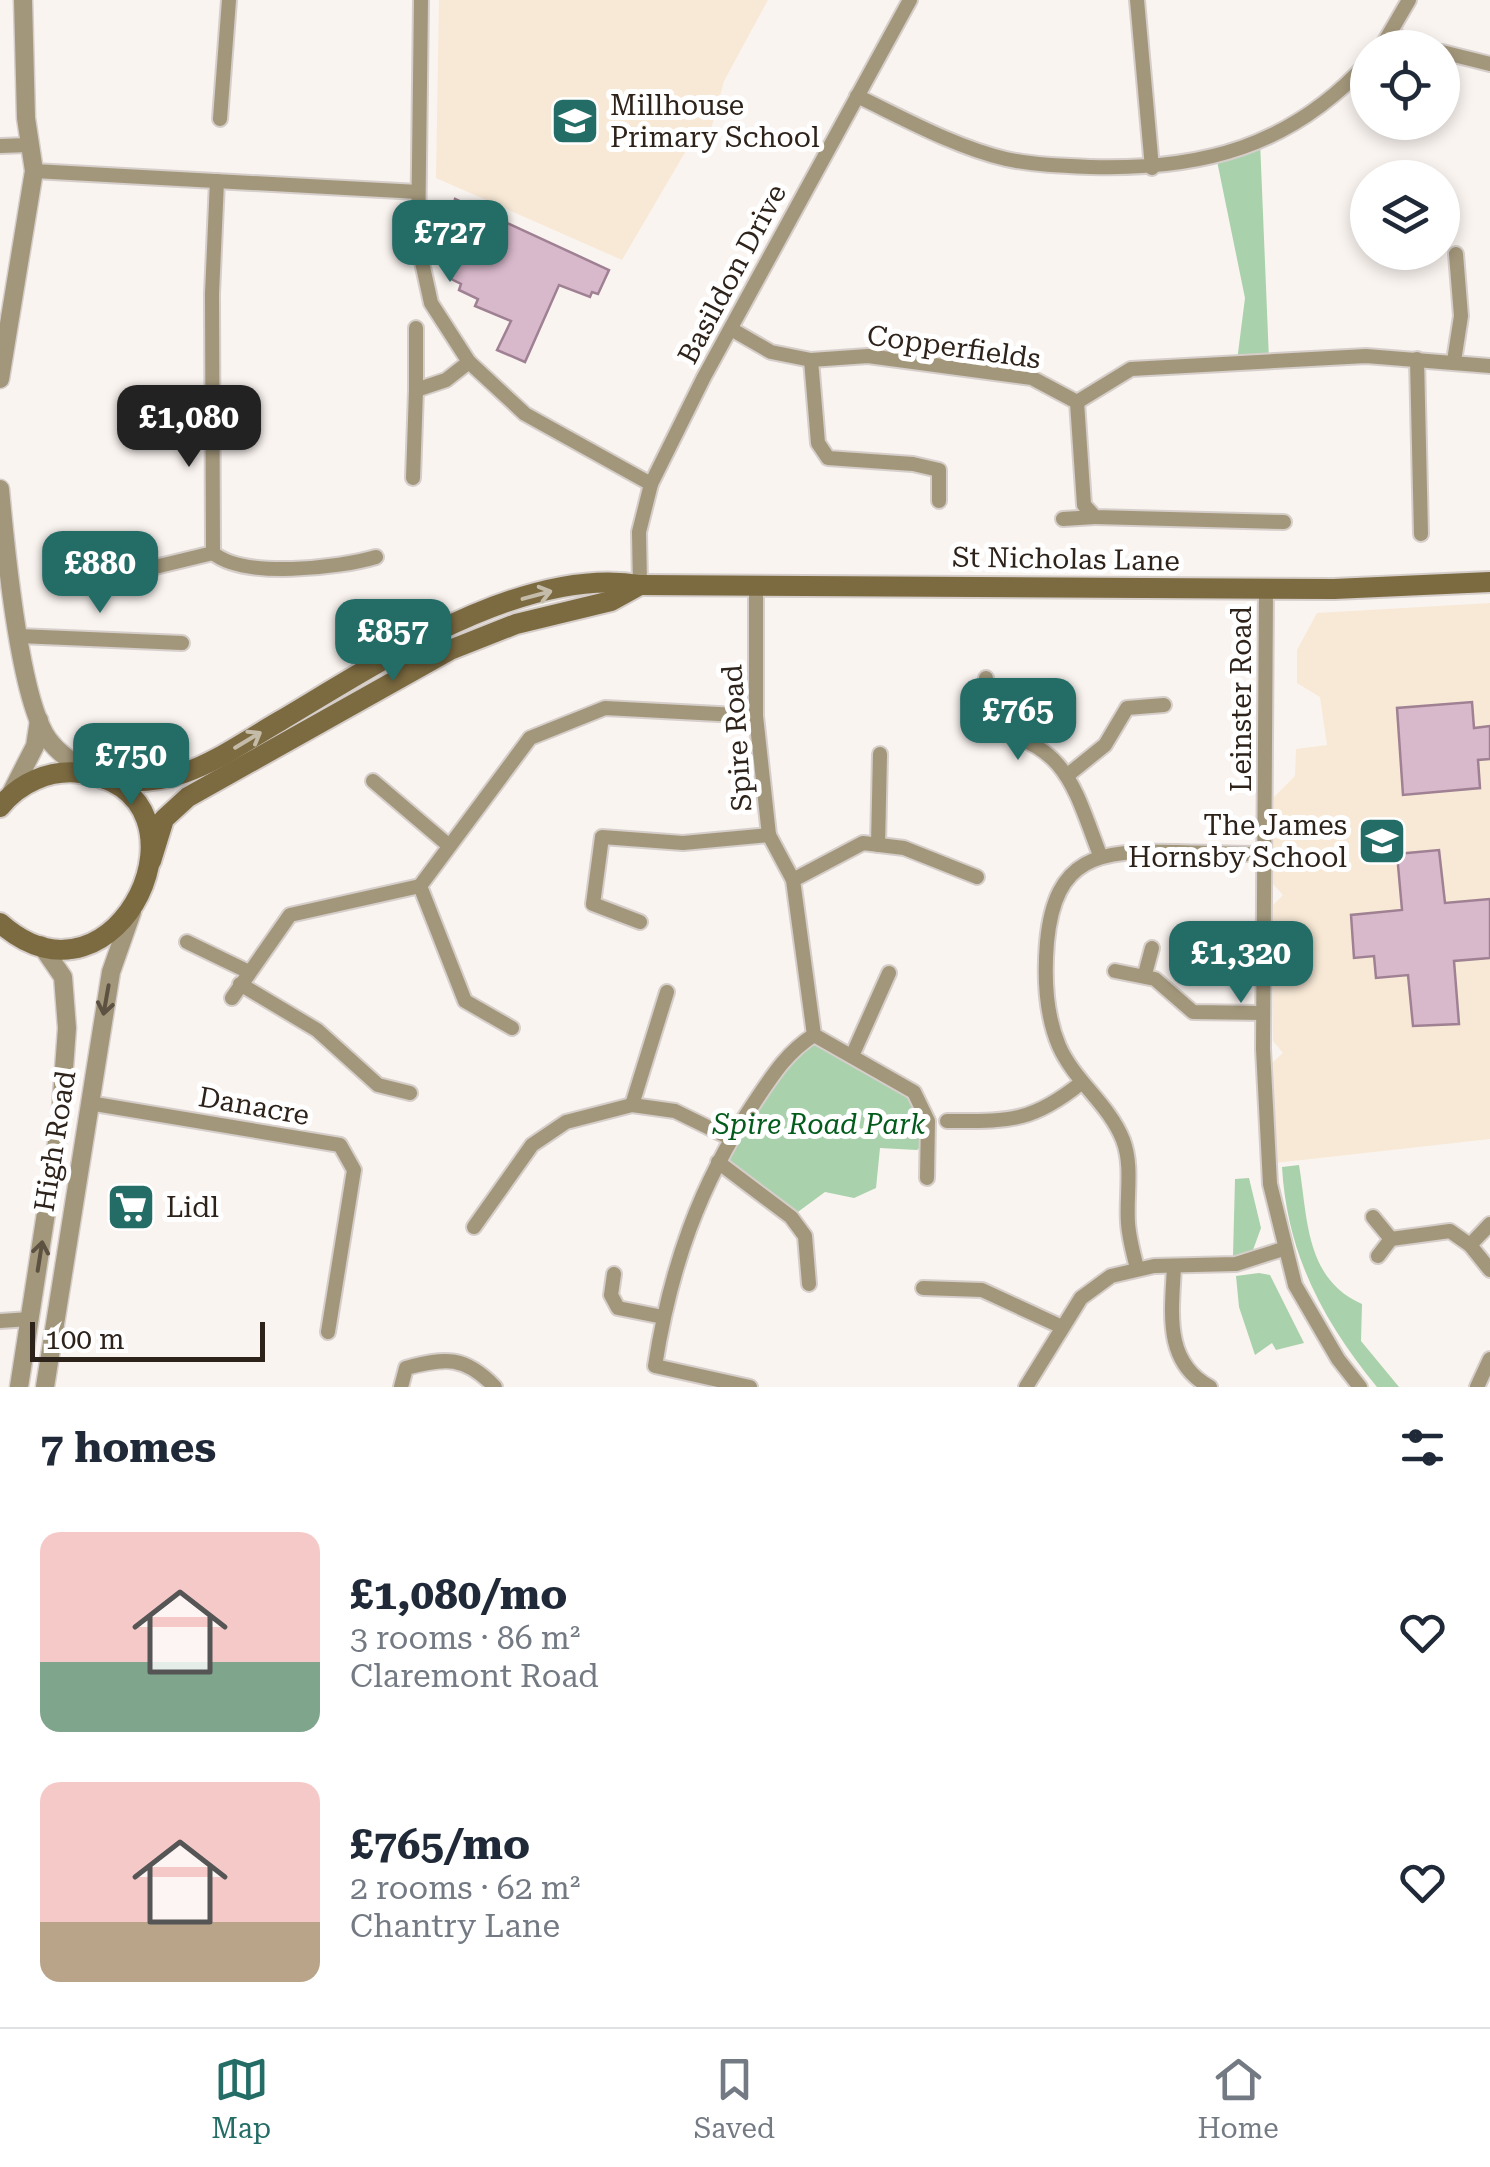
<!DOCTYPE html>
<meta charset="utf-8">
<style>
body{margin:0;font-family:"Roboto Serif",serif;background:#f2f2f3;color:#1f2937;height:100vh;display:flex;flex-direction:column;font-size:38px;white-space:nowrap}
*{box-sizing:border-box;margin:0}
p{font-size:32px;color:#747a83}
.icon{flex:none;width:55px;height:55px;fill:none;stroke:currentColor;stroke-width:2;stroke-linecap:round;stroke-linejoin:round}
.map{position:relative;height:1387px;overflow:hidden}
.sheet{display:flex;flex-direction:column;background:#fff;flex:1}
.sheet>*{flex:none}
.tools{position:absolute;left:1350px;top:30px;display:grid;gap:20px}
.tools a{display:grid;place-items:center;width:110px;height:110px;border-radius:50%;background:#fff;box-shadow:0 5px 15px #0003;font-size:50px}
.scale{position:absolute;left:30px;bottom:25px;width:235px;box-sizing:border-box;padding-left:10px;border:5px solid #2e231b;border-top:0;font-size:28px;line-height:35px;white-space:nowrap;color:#2e231b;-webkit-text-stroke:8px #fff;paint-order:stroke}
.price{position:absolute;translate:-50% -85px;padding:0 22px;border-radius:20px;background:#246d67;color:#fff;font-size:32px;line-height:65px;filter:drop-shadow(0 2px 5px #0008)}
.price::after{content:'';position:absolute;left:50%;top:60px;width:30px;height:22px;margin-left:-15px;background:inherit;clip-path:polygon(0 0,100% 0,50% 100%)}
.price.active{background:#222;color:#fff}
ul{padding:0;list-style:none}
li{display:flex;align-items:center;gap:30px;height:250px;padding:0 40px}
li span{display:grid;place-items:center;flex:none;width:280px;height:200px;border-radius:20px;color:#555}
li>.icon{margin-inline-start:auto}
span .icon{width:120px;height:120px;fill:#fffc;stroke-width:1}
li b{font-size:42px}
h2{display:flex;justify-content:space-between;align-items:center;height:120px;padding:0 40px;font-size:42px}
.tabs{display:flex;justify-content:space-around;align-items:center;height:140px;border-top:2px solid #e0e1e3;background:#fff;font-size:28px;color:#747a83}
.tabs a{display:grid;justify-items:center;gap:5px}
.tabs .active{color:#246d67}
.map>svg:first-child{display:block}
.education{fill:#f8e9d6}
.green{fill:#a9d1ab}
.building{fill:#d8b8cb;stroke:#9f8193;stroke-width:2.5}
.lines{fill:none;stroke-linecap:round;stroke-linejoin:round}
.minor-casing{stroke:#d5ceca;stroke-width:18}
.tertiary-casing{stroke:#d5ceca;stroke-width:21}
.secondary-casing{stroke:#d5ceca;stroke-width:24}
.minor{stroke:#a3977b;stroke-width:14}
.tertiary{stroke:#a3977b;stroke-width:18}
.secondary{stroke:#7c6a40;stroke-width:20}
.oneway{stroke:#c4bca9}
.oneway2{stroke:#5d5141}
.labels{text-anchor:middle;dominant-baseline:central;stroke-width:10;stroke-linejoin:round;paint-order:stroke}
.poi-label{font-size:28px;fill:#2e231b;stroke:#fff;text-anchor:start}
.street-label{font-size:28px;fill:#2e231b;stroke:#fff}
.park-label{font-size:28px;font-style:italic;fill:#035c1b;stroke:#fff}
</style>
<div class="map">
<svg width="1490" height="1387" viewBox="0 0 1490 1387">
<rect width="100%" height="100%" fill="#faf4f0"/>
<!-- education -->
<g class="education">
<polygon points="439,0 768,0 724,81 709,137 697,132 622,260 436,178"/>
<polygon points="1490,603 1490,1139 1275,1163 1272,1063 1283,1053 1273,1041 1273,905 1283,895 1273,884 1274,797 1295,776 1296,749 1327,745 1320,697 1297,683 1297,650 1317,613"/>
</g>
<!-- green -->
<g class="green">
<polygon points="1260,141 1269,360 1237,361 1245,298 1216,156"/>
<polygon points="814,1035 914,1092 927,1112 923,1145 917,1150 880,1148 876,1188 854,1198 825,1192 791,1217 718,1162 743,1118"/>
<path d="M1299 1165C1308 1219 1305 1279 1362 1304L1361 1341 1399 1387H1377C1323 1321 1287 1254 1282 1167Z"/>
<polygon points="1249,1178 1261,1228 1253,1250 1233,1256 1235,1179"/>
<polygon points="1259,1273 1270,1275 1304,1343 1276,1350 1272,1343 1255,1355 1239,1307 1236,1276"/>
</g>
<!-- building -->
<g class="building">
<polygon points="455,199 609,270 598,294 592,292 590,297 559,285 525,362 497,350 511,321 475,306 478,299 459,290 461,284 451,279 468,242 449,233"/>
<polygon points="1472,702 1474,728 1490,726 1490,759 1478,760 1480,788 1403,795 1397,708"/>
<polygon points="1439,850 1445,903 1490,899 1490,958 1454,961 1459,1024 1413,1026 1408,975 1376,978 1374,956 1354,958 1351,915 1402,910 1397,854"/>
</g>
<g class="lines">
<!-- minor casing -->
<g class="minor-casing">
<g id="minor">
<polyline points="421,0 418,244 431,303 469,362 525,414 651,484"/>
<polyline points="1137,0 1152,168"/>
<polyline points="1392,35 1428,48"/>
<polyline points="1381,48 1409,0"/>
<polyline points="1442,52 1490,64"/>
<path d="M857 96C905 119 955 147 1006 159 1033 165 1063 166 1091 167 1201 170 1291 147 1368 62"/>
<polyline points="220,119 229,0"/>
<polyline points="0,146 29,145"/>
<polyline points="34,171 418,192"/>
<path d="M217 181 212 294 213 553C244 579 339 568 376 557"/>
<polyline points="416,328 416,390 446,380 469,362"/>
<polyline points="731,329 771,352 811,360 868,356 1032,378 1077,402 1084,505 1095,517 1284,522"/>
<polyline points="1417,359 1421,534"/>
<polyline points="811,360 818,443 828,458 913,464 939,470 939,501"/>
<polyline points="1454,361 1461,316 1456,254"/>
<polyline points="1077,402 1131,369 1366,356 1490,366"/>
<polyline points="413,478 416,390"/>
<polyline points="1063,519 1095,517"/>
<polyline points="62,564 155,567 213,553"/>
<polyline points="640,585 639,532 651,484 704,377 910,0"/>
<polyline points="756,586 756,716 769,835 793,880 814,1035 914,1092 928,1121 927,1178"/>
<polyline points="1266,589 1263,1049 1270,1184 1295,1285 1338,1359 1360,1387"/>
<polyline points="19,636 182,643"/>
<path d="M986 678 983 729C1067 741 1074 788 1100 855"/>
<polyline points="1069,774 1105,745 1127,708 1164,705"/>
<polyline points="373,781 447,844"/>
<polyline points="878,845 880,754"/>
<polyline points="793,880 863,843 904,848 977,877"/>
<polyline points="640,922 593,904 602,837 683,843 769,835"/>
<polyline points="187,942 249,972"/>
<polyline points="1115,971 1155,979 1193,1012 1263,1013"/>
<polyline points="1145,974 1152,948"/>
<polyline points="240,984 317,1030 378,1085 410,1093"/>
<polyline points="232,998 290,915 420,886"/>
<polyline points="512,1028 465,1001 420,886 530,738 605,708 756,716"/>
<polyline points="852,1056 889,973"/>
<polyline points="89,1103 340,1145 354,1170 328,1332"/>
<polyline points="632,1105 667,992"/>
<path d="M947 1121C1009 1121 1031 1123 1081 1083"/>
<polyline points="718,1162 791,1217 805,1236 809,1284"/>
<polyline points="1373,1217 1391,1239"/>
<polyline points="474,1227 532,1145 566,1122 632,1105 675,1111 730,1138"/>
<polyline points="1470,1245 1490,1224"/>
<polyline points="1378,1256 1391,1239 1450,1231 1470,1245 1490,1270"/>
<path d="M1174 1266C1172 1311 1163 1362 1210 1387"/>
<path d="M1137 1268C1133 1253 1129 1238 1128 1223 1126 1196 1133 1166 1123 1140 1109 1104 1075 1082 1059 1046 1045 1013 1044 977 1047 942 1055 856 1099 850 1174 852 1205 853 1235 854 1265 854"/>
<polyline points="614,1274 611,1295 618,1308 663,1317"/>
<polyline points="923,1288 982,1290 1062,1327"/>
<polyline points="0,1321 30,1319"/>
<path d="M401 1387 406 1368C446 1357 465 1356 495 1387"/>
<path d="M750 1387 655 1366C670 1269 699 1185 754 1103 772 1076 787 1052 814 1035"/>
<polyline points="1026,1387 1081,1298 1111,1276 1154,1266 1236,1264 1283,1249"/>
<polyline points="1477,1387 1490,1359"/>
</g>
</g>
<!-- tertiary casing -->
<g class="tertiary-casing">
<g id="tertiary">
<polyline points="0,379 34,171 26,118 23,0"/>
<path d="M0 489C5 544 19 698 48 739 59 754 74 763 89 773"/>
<polyline points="11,793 35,746 39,720"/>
<polyline points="19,1387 60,1123 67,1028 63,977 41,945"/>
<polyline points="45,1387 111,972 132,912"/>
</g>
</g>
<!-- secondary casing -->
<g class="secondary-casing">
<g id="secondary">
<path d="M104 779C179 791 218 757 280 721 378 663 523 565 640 585L1334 589 1490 582"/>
<path d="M0 807C19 783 50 769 81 773 226 792 118 1028 0 923"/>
<polyline points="151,861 164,819 188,797 450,650 516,624 611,601 640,585"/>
</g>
</g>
<!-- minor -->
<use href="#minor" class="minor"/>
<!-- tertiary -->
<use href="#tertiary" class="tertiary"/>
<!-- secondary -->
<use href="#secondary" class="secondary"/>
</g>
<!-- one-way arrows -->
<defs><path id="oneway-shaft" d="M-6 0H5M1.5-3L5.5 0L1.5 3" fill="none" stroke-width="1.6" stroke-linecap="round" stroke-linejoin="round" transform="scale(2.5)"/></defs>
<g class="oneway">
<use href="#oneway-shaft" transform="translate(537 595) rotate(-15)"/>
<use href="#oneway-shaft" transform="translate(248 740) rotate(-31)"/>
</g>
<g class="oneway2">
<use href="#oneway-shaft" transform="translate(106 1000) rotate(100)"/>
<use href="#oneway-shaft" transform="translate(40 1256) rotate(-81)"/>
</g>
<!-- icons -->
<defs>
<g id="school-square" transform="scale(2.5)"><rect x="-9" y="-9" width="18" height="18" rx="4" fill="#246d67" stroke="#fff"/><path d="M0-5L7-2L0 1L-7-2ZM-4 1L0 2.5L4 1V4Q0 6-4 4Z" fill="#fff"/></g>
<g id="supermarket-square" transform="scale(2.5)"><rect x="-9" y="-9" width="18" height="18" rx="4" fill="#246d67" stroke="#fff"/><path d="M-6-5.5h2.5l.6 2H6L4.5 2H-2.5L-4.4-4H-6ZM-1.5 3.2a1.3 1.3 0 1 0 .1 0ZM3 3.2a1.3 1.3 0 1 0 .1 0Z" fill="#fff"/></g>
</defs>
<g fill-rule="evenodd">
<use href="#school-square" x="575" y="121"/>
<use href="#school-square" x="1382" y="841"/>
<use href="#supermarket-square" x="131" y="1207"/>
</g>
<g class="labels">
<!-- poi labels -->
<g class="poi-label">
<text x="610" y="105">Millhouse<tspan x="610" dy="32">Primary School</tspan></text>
<text x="1347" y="825" text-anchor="end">The James<tspan x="1347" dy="32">Hornsby School</tspan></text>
<text x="166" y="1207">Lidl</text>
</g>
<!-- street labels -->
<g class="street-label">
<text transform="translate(732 274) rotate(-62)">Basildon Drive</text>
<text transform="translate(954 347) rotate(8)">Copperfields</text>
<text transform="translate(1066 559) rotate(1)">St Nicholas Lane</text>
<text transform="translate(1241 699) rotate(-90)">Leinster Road</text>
<text transform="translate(737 738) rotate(-94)">Spire Road</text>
<text transform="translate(254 1106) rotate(10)">Danacre</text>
<text transform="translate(55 1141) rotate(-81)">High Road</text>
</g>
<!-- park labels -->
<g class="park-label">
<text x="819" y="1124">Spire Road Park</text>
</g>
</g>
</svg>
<div class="tools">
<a><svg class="icon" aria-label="locate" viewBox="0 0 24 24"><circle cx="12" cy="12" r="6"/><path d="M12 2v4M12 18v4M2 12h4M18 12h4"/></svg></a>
<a><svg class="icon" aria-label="layers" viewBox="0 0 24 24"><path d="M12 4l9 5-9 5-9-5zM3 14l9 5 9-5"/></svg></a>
</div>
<div class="scale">100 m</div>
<b class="price" style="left:450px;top:285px">£727</b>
<b class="price active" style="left:189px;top:470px">£1,080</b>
<b class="price" style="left:100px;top:616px">£880</b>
<b class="price" style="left:393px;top:684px">£857</b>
<b class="price" style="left:1018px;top:763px">£765</b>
<b class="price" style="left:131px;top:808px">£750</b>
<b class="price" style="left:1241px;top:1006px">£1,320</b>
</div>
<section class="sheet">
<h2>7 homes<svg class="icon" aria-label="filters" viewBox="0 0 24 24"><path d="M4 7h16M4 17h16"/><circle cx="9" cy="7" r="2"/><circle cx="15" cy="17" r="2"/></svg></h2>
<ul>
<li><span style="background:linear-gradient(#f6c9c9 65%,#7fa58c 0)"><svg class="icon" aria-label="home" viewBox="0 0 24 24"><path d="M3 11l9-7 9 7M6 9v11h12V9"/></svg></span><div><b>£1,080/mo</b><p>3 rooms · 86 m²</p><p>Claremont Road</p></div><svg class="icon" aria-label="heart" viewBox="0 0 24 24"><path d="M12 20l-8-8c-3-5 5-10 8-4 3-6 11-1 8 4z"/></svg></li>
<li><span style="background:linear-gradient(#f6c9c9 70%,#b9a48a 0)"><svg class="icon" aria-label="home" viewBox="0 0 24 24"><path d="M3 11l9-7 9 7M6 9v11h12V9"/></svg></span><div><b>£765/mo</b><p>2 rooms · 62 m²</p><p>Chantry Lane</p></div><svg class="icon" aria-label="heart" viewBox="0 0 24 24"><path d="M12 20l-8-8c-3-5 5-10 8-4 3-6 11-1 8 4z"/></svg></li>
</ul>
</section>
<nav class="tabs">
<a class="active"><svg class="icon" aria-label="map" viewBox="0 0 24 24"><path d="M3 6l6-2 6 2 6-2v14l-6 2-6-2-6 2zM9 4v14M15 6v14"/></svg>Map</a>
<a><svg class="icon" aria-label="saved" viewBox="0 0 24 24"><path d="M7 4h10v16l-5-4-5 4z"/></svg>Saved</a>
<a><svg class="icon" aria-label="home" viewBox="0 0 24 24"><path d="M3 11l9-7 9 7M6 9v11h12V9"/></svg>Home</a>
</nav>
